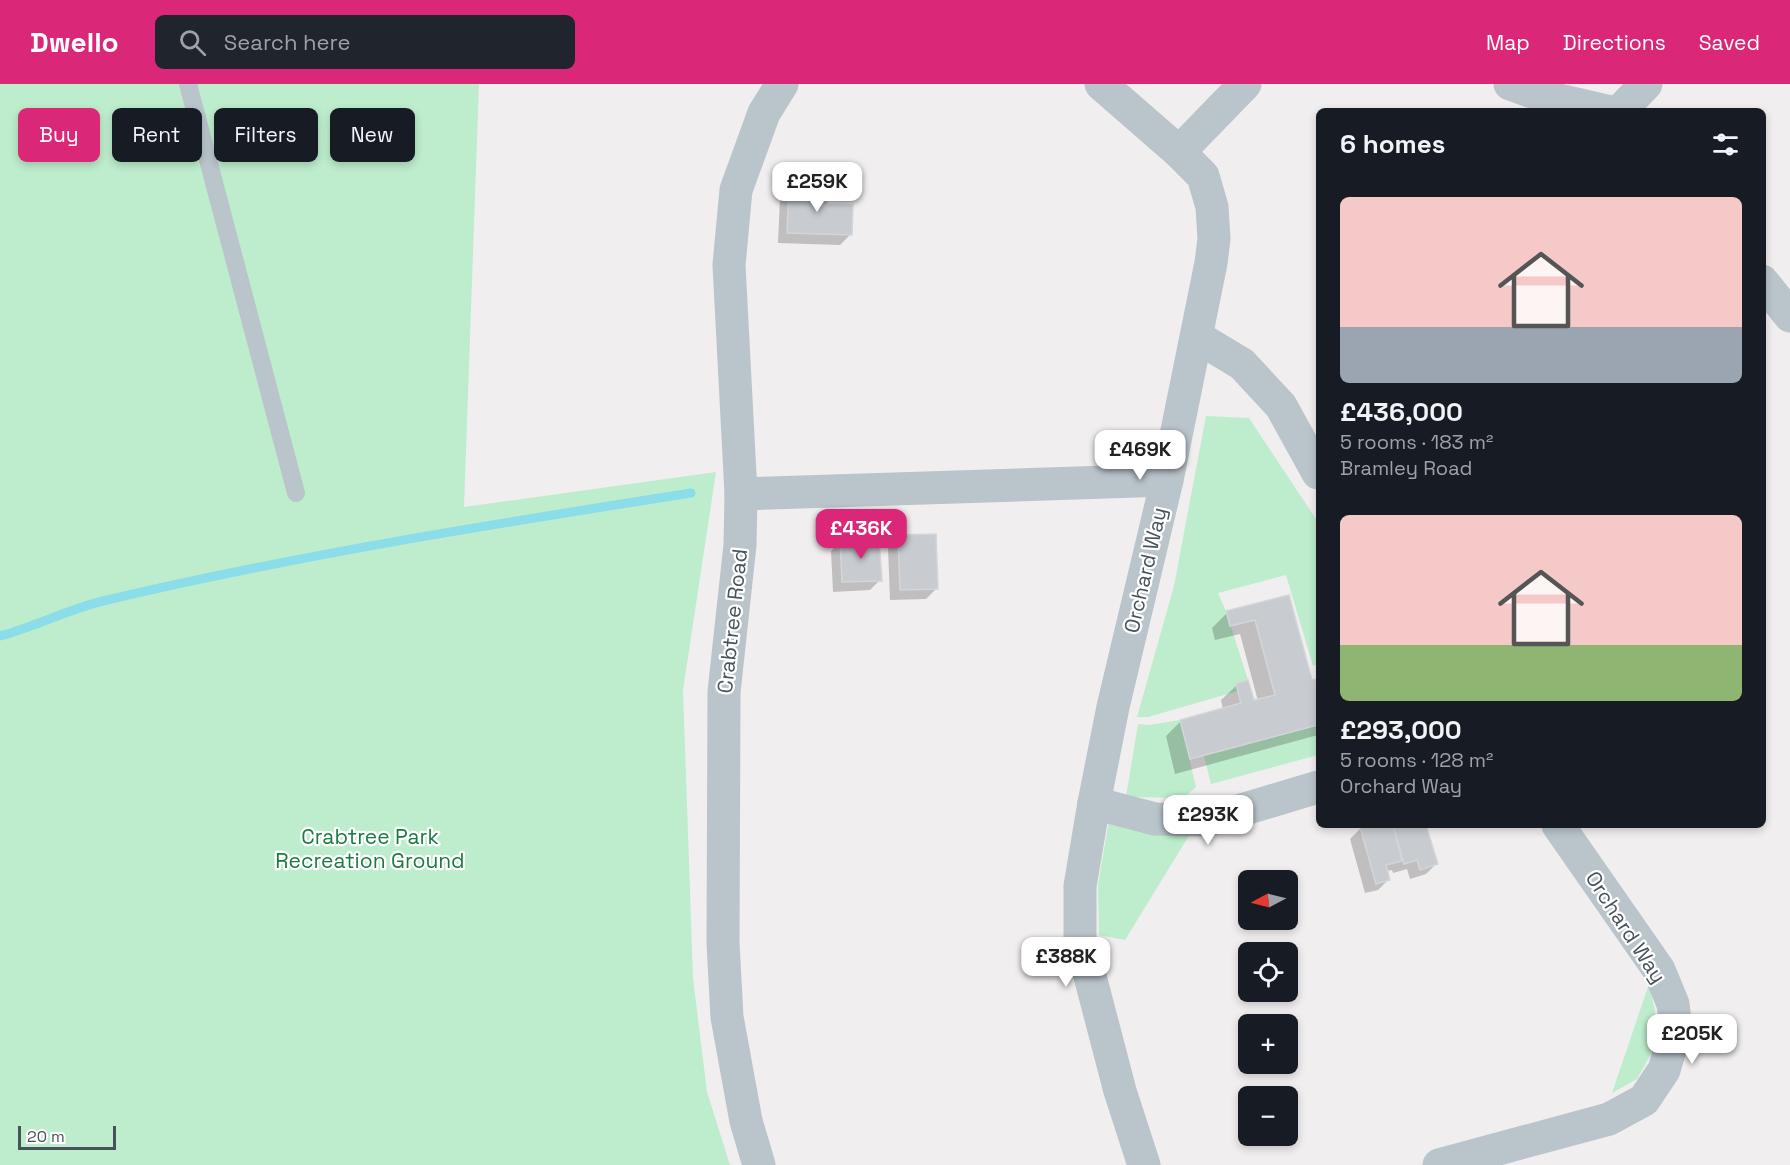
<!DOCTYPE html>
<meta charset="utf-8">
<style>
body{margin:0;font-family:"Space Grotesk",sans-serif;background:#20242c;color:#f1f3f6;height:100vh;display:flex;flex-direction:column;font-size:22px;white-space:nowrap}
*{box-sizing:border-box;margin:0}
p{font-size:20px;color:#9ea1a6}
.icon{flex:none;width:33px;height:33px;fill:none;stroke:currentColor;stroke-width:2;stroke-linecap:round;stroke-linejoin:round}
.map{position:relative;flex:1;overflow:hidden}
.side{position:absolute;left:1316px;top:24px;width:450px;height:720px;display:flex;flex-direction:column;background:#171b24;border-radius:9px;box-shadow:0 3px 9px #0003}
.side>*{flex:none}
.banner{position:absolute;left:18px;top:24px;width:570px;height:54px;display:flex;gap:12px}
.needle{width:39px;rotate:263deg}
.buttons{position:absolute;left:1238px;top:786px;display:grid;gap:12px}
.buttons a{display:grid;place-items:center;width:60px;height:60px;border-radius:9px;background:#171b24;box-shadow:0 3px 9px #0003;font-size:30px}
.scale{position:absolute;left:18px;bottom:15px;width:98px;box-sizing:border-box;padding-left:6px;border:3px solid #47535b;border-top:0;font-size:16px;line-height:21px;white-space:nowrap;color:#47535b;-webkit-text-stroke:4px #fff;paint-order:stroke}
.price{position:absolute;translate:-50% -51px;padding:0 14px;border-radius:12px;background:#fff;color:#222;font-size:20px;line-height:39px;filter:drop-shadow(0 2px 3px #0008)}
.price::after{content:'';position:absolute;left:50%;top:36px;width:18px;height:14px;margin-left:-9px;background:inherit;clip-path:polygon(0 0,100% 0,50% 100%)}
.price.on{background:#db2777;color:#fff}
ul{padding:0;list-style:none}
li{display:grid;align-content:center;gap:12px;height:318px;padding:0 24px}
li span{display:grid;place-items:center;height:186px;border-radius:9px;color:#555}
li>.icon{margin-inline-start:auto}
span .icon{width:108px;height:108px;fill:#fffc;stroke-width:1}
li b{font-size:26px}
h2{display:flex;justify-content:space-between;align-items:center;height:72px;padding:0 24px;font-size:26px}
.pill{padding:0 21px;border-radius:9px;background:#171b24;box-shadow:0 3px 9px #0003;font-size:21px;line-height:54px}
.pill.on{background:#db2777;color:#fff}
header{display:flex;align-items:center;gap:36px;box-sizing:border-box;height:84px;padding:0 30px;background:#db2777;color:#fff}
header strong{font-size:28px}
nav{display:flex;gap:33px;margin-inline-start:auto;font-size:21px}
.search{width:420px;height:54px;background:#20242c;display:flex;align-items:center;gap:15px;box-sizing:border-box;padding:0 21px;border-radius:9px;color:#9ea1a6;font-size:22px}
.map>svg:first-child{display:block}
.green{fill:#bdedcc}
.shadow{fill:#0003}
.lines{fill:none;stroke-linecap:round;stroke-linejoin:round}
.stream{stroke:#8bdde9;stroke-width:9}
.building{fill:#c8ccd0;stroke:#d2d5d9;stroke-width:1.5}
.lane{stroke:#bac4cb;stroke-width:18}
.street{stroke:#bac4cb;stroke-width:33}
.labels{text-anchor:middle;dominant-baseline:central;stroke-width:4.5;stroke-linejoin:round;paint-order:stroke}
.street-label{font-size:21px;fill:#47535b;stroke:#fff}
.park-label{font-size:21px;fill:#197a42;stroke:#fff}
</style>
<header>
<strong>Dwello</strong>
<div class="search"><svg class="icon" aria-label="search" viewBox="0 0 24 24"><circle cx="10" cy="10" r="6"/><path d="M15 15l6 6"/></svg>Search here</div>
<nav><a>Map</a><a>Directions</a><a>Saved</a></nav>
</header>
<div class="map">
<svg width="1790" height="1081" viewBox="0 0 1790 1081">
<rect width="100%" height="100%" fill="#f0eeee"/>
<!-- green -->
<g class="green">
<polygon points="0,0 479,0 464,423 716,388 683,606 693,894 707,1008 730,1081 0,1081"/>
<polygon points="1206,332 1249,334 1318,438 1318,580 1313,582 1286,491 1218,509 1226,527 1248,596 1236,600 1238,607 1148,633 1137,633 1174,502"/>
<polygon points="1180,636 1196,703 1183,714 1126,713 1138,640 1149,641"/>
<polygon points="1317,641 1318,671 1211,700 1204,672"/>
<polygon points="1110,730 1193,745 1125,856 1099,851 1098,801"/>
<polygon points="1649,900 1656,932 1651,970 1637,995 1612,1009"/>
</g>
<!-- shadow -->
<g class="shadow">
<polygon points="790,103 851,150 840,161 778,159 780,113"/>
<polygon points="898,452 936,505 926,515 890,516 888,463"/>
<polygon points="841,457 880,496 870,506 833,508 831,467"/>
<polygon points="1288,512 1311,598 1318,596 1318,651 1175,690 1166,652 1181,637 1223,626 1221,616 1237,601 1253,618 1258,617 1240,550 1215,556 1212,544 1227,529"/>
<polygon points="1372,741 1424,741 1436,780 1426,790 1410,795 1407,785 1393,789 1392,786 1387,787 1389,795 1378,806 1365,809 1350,755 1361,744"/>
</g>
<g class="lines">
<!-- stream -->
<path class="stream" d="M0 552C34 543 69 525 103 517 297 471 494 440 691 409"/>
</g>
<!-- building -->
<g class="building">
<polygon points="789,101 827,102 827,120 853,121 852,151 787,149"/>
<polygon points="936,450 938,505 900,506 898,451"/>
<polygon points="879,454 882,497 842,498 840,455"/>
<polygon points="1289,511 1312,596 1318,595 1318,641 1190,675 1180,636 1241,619 1236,600 1248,596 1254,616 1275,611 1255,536 1230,542 1226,527"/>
<polygon points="1367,741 1393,741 1402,777 1386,781 1390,796 1376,800 1360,743"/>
<polygon points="1393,741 1426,741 1438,780 1420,786 1417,776 1404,780"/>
</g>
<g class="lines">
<!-- lane -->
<polyline class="lane" points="188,0 296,409"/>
<!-- street -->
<g class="street">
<polyline points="1101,0 1179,68 1203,92 1212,123 1214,155 1211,179 1167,396 1113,623 1094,719 1080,802 1080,854 1120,1007 1144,1081"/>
<polyline points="1510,0 1546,13 1607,27"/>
<polyline points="1620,27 1646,0"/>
<polyline points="1179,68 1245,0"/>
<polyline points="1762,197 1790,232"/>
<polyline points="1197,253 1242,280 1281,322 1318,389"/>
<polyline points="741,410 1167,396"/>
<polyline points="1094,719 1155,735 1208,736 1318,703"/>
<polyline points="759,1081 746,1037 727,933 723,859 724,608 740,461 741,410 729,181 736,106 764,29 782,0"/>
<polyline points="1439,1081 1609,1035 1644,1016 1664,986 1676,945 1673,920 1659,886 1558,741"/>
</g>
</g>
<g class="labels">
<!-- street labels -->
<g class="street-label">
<text transform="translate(1145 486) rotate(-77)">Orchard Way</text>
<text transform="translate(732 537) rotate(-84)">Crabtree Road</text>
<text transform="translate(1626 843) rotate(57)">Orchard Way</text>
</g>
<!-- park labels -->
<g class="park-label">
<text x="370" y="752">Crabtree Park<tspan x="370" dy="24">Recreation Ground</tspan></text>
</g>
</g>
</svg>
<div class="buttons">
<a><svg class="needle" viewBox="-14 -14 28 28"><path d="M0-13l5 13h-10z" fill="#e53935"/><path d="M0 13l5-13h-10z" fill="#9ea1a6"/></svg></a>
<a><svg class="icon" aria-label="locate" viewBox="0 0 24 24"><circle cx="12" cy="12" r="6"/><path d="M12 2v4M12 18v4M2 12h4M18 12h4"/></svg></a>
<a>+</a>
<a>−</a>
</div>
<div class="scale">20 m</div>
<b class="price" style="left:817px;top:129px">£259K</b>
<b class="price" style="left:1140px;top:397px">£469K</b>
<b class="price on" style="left:861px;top:476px">£436K</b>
<b class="price" style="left:1208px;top:762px">£293K</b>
<b class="price" style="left:1066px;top:904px">£388K</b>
<b class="price" style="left:1692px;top:981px">£205K</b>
<div class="banner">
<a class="pill on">Buy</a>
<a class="pill">Rent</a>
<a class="pill">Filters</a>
<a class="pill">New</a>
</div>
<section class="side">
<h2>6 homes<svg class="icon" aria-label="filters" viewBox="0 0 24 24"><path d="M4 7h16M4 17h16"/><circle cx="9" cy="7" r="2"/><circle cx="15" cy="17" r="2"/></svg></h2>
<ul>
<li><span style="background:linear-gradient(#f6c9c9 70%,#9aa5b1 0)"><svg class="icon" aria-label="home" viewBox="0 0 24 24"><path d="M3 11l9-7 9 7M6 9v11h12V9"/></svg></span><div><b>£436,000</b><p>5 rooms · 183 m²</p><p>Bramley Road</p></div></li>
<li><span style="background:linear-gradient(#f6c9c9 70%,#8fb573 0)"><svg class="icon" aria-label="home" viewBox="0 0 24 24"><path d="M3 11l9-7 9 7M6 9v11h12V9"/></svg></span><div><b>£293,000</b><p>5 rooms · 128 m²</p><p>Orchard Way</p></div></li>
</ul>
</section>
</div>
